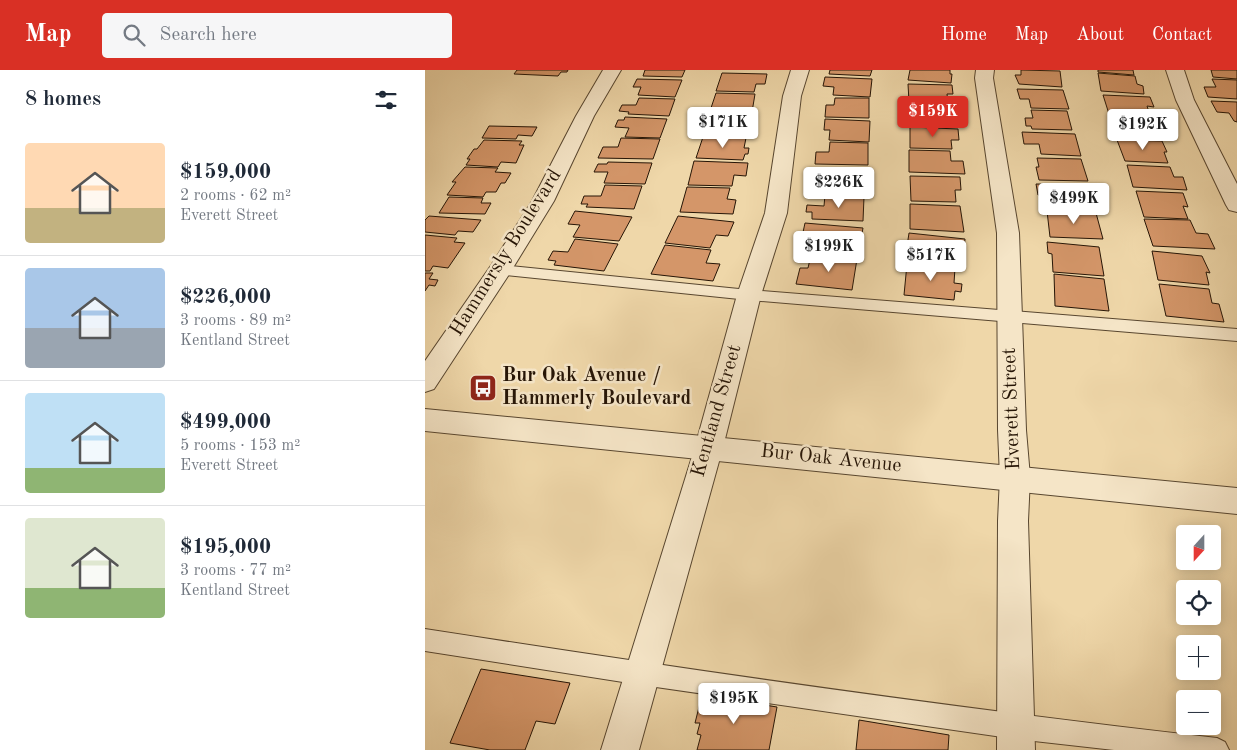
<!DOCTYPE html>
<meta charset="utf-8">
<style>
body{margin:0;font-family:"Old Standard TT",serif;background:#f6f6f7;color:#1f2937;height:100vh;display:flex;flex-direction:column;font-size:19px;white-space:nowrap}
*{box-sizing:border-box;margin:0}
p{font-size:16px;color:#747a83}
.icon{flex:none;width:28px;height:28px;fill:none;stroke:currentColor;stroke-width:2;stroke-linecap:round;stroke-linejoin:round}
.map{position:relative;flex:1;overflow:hidden}
.sheet{display:flex;flex-direction:column;background:#fff;width:425px}
.sheet>*{flex:none}
.needle{width:32px;rotate:201deg}
.controls{position:absolute;left:751px;top:455px;display:grid;gap:10px}
.controls a{display:grid;place-items:center;width:45px;height:45px;border-radius:5px;background:#fff;box-shadow:0 2px 12px #0003;font-size:25px}
.price{position:absolute;translate:-50% -42px;padding:0 11px;border-radius:5px;background:#fff;color:#222;font-size:16px;line-height:32px;filter:drop-shadow(0 1px 2px #0008)}
.price::after{content:'';position:absolute;left:50%;top:30px;width:15px;height:11px;margin-left:-8px;background:inherit;clip-path:polygon(0 0,100% 0,50% 100%)}
.price.on{background:#d93025;color:#fff}
ul{padding:0;list-style:none}
li{display:flex;align-items:center;gap:15px;height:125px;padding:0 25px}
li+li{border-top:1px solid #e0e1e3}
li span{display:grid;place-items:center;flex:none;width:140px;height:100px;border-radius:5px;color:#555}
li>.icon{margin-inline-start:auto}
span .icon{width:60px;height:60px;fill:#fffc;stroke-width:1}
li b{font-size:21px}
h2{display:flex;justify-content:space-between;align-items:center;height:60px;padding:0 25px;font-size:21px}
header{display:flex;align-items:center;gap:30px;box-sizing:border-box;height:70px;padding:0 25px;background:#d93025;color:#fff}
header strong{font-size:24px}
nav{display:flex;gap:28px;margin-inline-start:auto;font-size:18px}
.search{width:350px;height:45px;background:#f6f6f7;display:flex;align-items:center;gap:12px;box-sizing:border-box;padding:0 18px;border-radius:5px;color:#747a83;font-size:19px}
main{display:flex;flex:1;min-height:0}
.map>svg:first-child{display:block}
.building{fill:#d49669;stroke:#261506}
.lines{fill:none;stroke-linecap:round;stroke-linejoin:round}
.service-casing{stroke:#58462f;stroke-width:2}
.minor-casing{stroke:#58462f;stroke-width:2}
.tertiary-casing{stroke:#58462f;stroke-width:2}
.service{fill:#f5e5c7;fill-rule:evenodd}
.minor{fill:#f5e5c7;fill-rule:evenodd}
.tertiary{fill:#f5e5c7;fill-rule:evenodd}
.labels{text-anchor:middle;dominant-baseline:central;stroke-width:5;stroke-linejoin:round;paint-order:stroke}
.street-label{font-size:20px;fill:#261506;stroke:#f5e5c7}
.poi-label{font-size:20px;font-weight:bold;fill:#261506;stroke:#f5e5c7;text-anchor:start}
</style>
<header>
<strong>Map</strong>
<div class="search"><svg class="icon" aria-label="search" viewBox="0 0 24 24"><circle cx="10" cy="10" r="6"/><path d="M15 15l6 6"/></svg>Search here</div>
<nav><a>Home</a><a>Map</a><a>About</a><a>Contact</a></nav>
</header>
<main>
<section class="sheet">
<h2>8 homes<svg class="icon" aria-label="filters" viewBox="0 0 24 24"><path d="M4 7h16M4 17h16"/><circle cx="9" cy="7" r="2"/><circle cx="15" cy="17" r="2"/></svg></h2>
<ul>
<li><span style="background:linear-gradient(#ffd9b3 65%,#c2b280 0)"><svg class="icon" aria-label="home" viewBox="0 0 24 24"><path d="M3 11l9-7 9 7M6 9v11h12V9"/></svg></span><div><b>$159,000</b><p>2 rooms · 62 m²</p><p>Everett Street</p></div></li>
<li><span style="background:linear-gradient(#a9c7e8 60%,#9aa5b1 0)"><svg class="icon" aria-label="home" viewBox="0 0 24 24"><path d="M3 11l9-7 9 7M6 9v11h12V9"/></svg></span><div><b>$226,000</b><p>3 rooms · 89 m²</p><p>Kentland Street</p></div></li>
<li><span style="background:linear-gradient(#bfe0f5 75%,#8fb573 0)"><svg class="icon" aria-label="home" viewBox="0 0 24 24"><path d="M3 11l9-7 9 7M6 9v11h12V9"/></svg></span><div><b>$499,000</b><p>5 rooms · 153 m²</p><p>Everett Street</p></div></li>
<li><span style="background:linear-gradient(#dfe7d0 70%,#8fb573 0)"><svg class="icon" aria-label="home" viewBox="0 0 24 24"><path d="M3 11l9-7 9 7M6 9v11h12V9"/></svg></span><div><b>$195,000</b><p>3 rooms · 77 m²</p><p>Kentland Street</p></div></li>
</ul>
</section>
<div class="map">
<svg width="812" height="680" viewBox="0 0 812 680">
<rect width="100%" height="100%" fill="#efd7a9"/>
<filter id="stains"><feTurbulence type="fractalNoise" baseFrequency=".004" numOctaves="4"/><feColorMatrix values="0 0 0 0 .2 0 0 0 0 .09 0 0 0 0 .02 0 0 0 .5 -.17"/></filter>
<radialGradient id="worn" r=".72"><stop offset=".6" stop-color="#630" stop-opacity="0"/><stop offset="1" stop-color="#630" stop-opacity=".3"/></radialGradient>
<!-- building -->
<g class="building">
<polygon points="92,0 143,0 142,2 136,2 133,6 89,4"/>
<polygon points="220,0 260,0 257,7 218,6"/>
<polygon points="405,0 447,0 445,6 404,4"/>
<polygon points="485,0 525,0 525,4 527,4 526,13 483,10"/>
<polygon points="596,0 635,1 637,17 594,14 590,5 596,5"/>
<polygon points="673,0 708,0 709,5 673,2"/>
<polygon points="786,0 812,0 812,9 788,7"/>
<polygon points="297,3 342,4 340,14 331,14 329,22 291,21"/>
<polygon points="673,3 710,6 712,14 718,16 719,24 676,21"/>
<polygon points="400,7 447,9 445,27 408,25 409,17 398,16"/>
<polygon points="212,9 257,10 250,27 213,25 216,17 208,17"/>
<polygon points="787,9 812,10 812,29 783,27 779,17 791,17"/>
<polygon points="483,14 527,15 528,24 522,24 523,33 484,32"/>
<polygon points="592,19 638,20 644,39 606,38 604,29 595,29"/>
<polygon points="291,23 330,24 327,42 285,41"/>
<polygon points="678,25 725,27 729,37 722,36 725,45 684,44"/>
<polygon points="214,28 250,29 244,46 203,44 204,42 194,41 197,35 211,35"/>
<polygon points="410,28 444,28 444,48 400,47 401,35 409,35"/>
<polygon points="786,31 812,32 812,52 809,51 804,43 792,42"/>
<polygon points="484,34 522,35 522,44 534,45 534,53 528,53 528,55 483,53"/>
<polygon points="606,40 642,41 647,60 607,59 606,56 601,56 600,48 608,48"/>
<polygon points="285,44 331,45 329,56 322,56 321,65 279,63"/>
<polygon points="200,47 242,49 235,68 200,67 204,58 190,57 193,50 199,50"/>
<polygon points="685,48 728,49 731,57 736,58 739,64 734,64 736,68 691,66"/>
<polygon points="400,49 445,51 444,72 404,70 405,60 399,60"/>
<polygon points="64,56 112,57 107,66 93,65 91,69 57,68"/>
<polygon points="485,57 533,59 534,70 526,70 527,79 485,78"/>
<polygon points="597,62 650,64 656,86 616,84 614,74 599,74"/>
<polygon points="278,67 321,68 319,78 324,78 323,84 320,84 318,90 271,88"/>
<polygon points="196,68 235,69 228,89 173,88 178,77 193,77"/>
<polygon points="59,70 97,71 94,75 99,75 91,93 76,92 73,97 41,95 45,89 42,89 49,79 52,79"/>
<polygon points="692,70 737,71 742,82 739,82 743,93 700,91"/>
<polygon points="405,72 443,73 443,95 390,94 391,82 404,82"/>
<polygon points="484,80 525,81 526,91 538,91 540,104 484,102"/>
<polygon points="612,88 656,89 663,111 614,110 611,97 614,97"/>
<polygon points="269,91 323,93 321,106 309,105 307,116 263,115"/>
<polygon points="183,92 227,93 220,114 179,113 183,102 169,102 173,94 182,94"/>
<polygon points="702,95 745,97 749,107 758,107 762,120 708,117"/>
<polygon points="40,97 73,98 70,102 86,103 80,113 76,113 71,122 61,122 58,127 22,125 31,112 27,112"/>
<polygon points="394,98 441,99 441,121 402,120 402,109 393,109"/>
<polygon points="485,106 535,107 536,120 530,120 531,132 486,131"/>
<polygon points="611,114 664,115 670,139 623,137 620,125 613,125"/>
<polygon points="180,115 217,116 209,139 161,137 163,134 156,134 159,126 176,126"/>
<polygon points="262,117 305,118 302,129 311,130 308,144 255,142"/>
<polygon points="711,121 758,123 763,137 758,136 763,149 719,147"/>
<polygon points="400,125 439,127 438,151 387,149 387,142 381,142 382,135 399,136"/>
<polygon points="24,127 58,128 56,133 66,133 60,144 14,143"/>
<polygon points="485,134 535,136 539,162 485,159"/>
<polygon points="150,141 207,147 194,171 148,167 155,155 143,154"/>
<polygon points="622,141 671,143 678,169 625,167"/>
<polygon points="4,146 56,150 48,162 33,161 30,165 0,162 0,150"/>
<polygon points="253,146 309,152 303,166 291,165 285,178 240,173"/>
<polygon points="719,149 765,150 771,163 783,164 790,179 728,176"/>
<polygon points="380,153 438,158 433,185 387,181 390,168 377,167"/>
<polygon points="484,163 540,169 539,182 529,181 529,195 480,190"/>
<polygon points="0,165 32,168 29,172 40,173 23,198 8,196 5,201 0,201"/>
<polygon points="150,169 193,174 179,201 129,195 131,191 123,190 128,181 143,182"/>
<polygon points="622,172 674,177 679,206 628,202 627,184 623,183"/>
<polygon points="240,175 286,180 281,193 295,194 288,211 226,204"/>
<polygon points="727,181 777,186 785,203 781,202 784,215 733,210"/>
<polygon points="386,185 432,189 427,220 371,214 375,198 383,198"/>
<polygon points="482,194 530,198 529,213 537,214 536,222 530,221 529,230 479,225"/>
<polygon points="0,203 8,203 4,209 13,210 10,216 4,215 0,221"/>
<polygon points="629,204 679,209 684,241 630,236"/>
<polygon points="734,214 784,219 787,233 794,234 799,252 741,246"/>
<polygon points="56,599 145,613 130,654 111,651 100,680 65,680 25,673"/>
<polygon points="277,625 352,637 344,680 272,680 276,665 272,664 275,653 270,653"/>
<polygon points="434,650 524,665 523,680 431,680"/>
</g>
<g class="lines">
<!-- service casing -->
<g class="service-casing">
<g id="service">
<polygon points="75,195 324,220 812,259 812,271 324,230 70,204 68,200 70,196"/>
<path d="M0 559C263 600 527 638 792 668L800 672 804 680H689L591 669 217 615 0 581Z"/>
</g>
</g>
<!-- minor casing -->
<g class="minor-casing">
<g id="minor">
<polygon points="178,0 196,0 169,46 129,131 83,206 9,319 0,322 0,291 67,194 107,131 151,46"/>
<polygon points="366,0 384,0 376,26 362,143 336,225 298,377 214,680 176,680 270,377 312,225 340,143 358,26"/>
<polygon points="551,0 569,0 568,8 594,163 601,360 605,407 603,451 610,680 572,680 573,451 575,407 573,360 572,163 550,8"/>
<polygon points="741,0 759,0 769,30 812,114 812,142 804,140 801,135 751,30"/>
</g>
</g>
<!-- tertiary casing -->
<g class="tertiary-casing">
<polygon id="tertiary" points="0,339 812,418 812,444 0,361"/>
</g>
<!-- service -->
<use href="#service" class="service"/>
<!-- minor -->
<use href="#minor" class="minor"/>
<!-- tertiary -->
<use href="#tertiary" class="tertiary"/>
</g>
<!-- icons -->
<defs>
<g id="bus-square" transform="scale(1.4375)"><rect x="-9" y="-9" width="18" height="18" rx="4" fill="#8f2418" stroke="#f5e5c7"/><path d="M-5-6H5V4H4V6H2V4H-2V6H-4V4H-5ZM-3.5-4V0h7V-4ZM-3.5 1.2v1.5H-2V1.2ZM2 1.2v1.5H3.5V1.2Z" fill="#fff"/></g>
</defs>
<g fill-rule="evenodd">
<use href="#bus-square" x="58" y="318"/>
</g>
<g class="labels">
<!-- street labels -->
<g class="street-label">
<text transform="translate(81 183) rotate(-58)">Hammersly Boulevard</text>
<text transform="translate(587 339) rotate(-92)">Everett Street</text>
<text transform="translate(292 341) rotate(-74)">Kentland Street</text>
<text transform="translate(406 389) rotate(6)">Bur Oak Avenue</text>
</g>
<!-- poi labels -->
<g class="poi-label">
<text x="77" y="306">Bur Oak Avenue /<tspan x="77" dy="23">Hammerly Boulevard</tspan></text>
</g>
</g>
<rect width="100%" height="100%" filter="url(#stains)"/>
<rect width="100%" height="100%" fill="url(#worn)"/>
</svg>
<div class="controls">
<a><svg class="needle" viewBox="-14 -14 28 28"><path d="M0-13l5 13h-10z" fill="#e53935"/><path d="M0 13l5-13h-10z" fill="#747a83"/></svg></a>
<a><svg class="icon" aria-label="locate" viewBox="0 0 24 24"><circle cx="12" cy="12" r="6"/><path d="M12 2v4M12 18v4M2 12h4M18 12h4"/></svg></a>
<a>+</a>
<a>−</a>
</div>
<b class="price on" style="left:508px;top:68px">$159K</b>
<b class="price" style="left:298px;top:79px">$171K</b>
<b class="price" style="left:718px;top:81px">$192K</b>
<b class="price" style="left:414px;top:139px">$226K</b>
<b class="price" style="left:649px;top:155px">$499K</b>
<b class="price" style="left:404px;top:203px">$199K</b>
<b class="price" style="left:506px;top:212px">$517K</b>
<b class="price" style="left:309px;top:655px">$195K</b>
</div>
</main>
